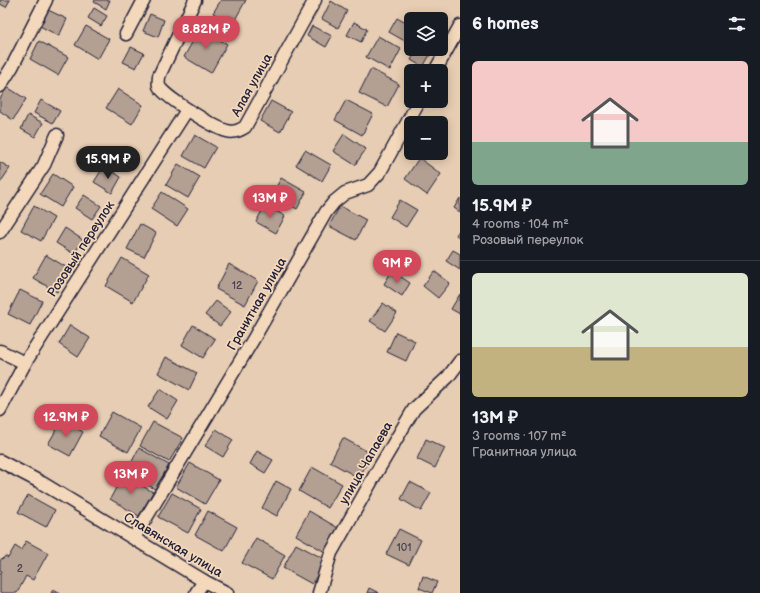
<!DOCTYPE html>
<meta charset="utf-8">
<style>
body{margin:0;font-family:"Balsamiq Sans",sans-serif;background:#242831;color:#f1f3f6;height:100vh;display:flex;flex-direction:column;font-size:15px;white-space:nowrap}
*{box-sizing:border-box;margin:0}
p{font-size:13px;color:#9ea1a6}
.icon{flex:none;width:22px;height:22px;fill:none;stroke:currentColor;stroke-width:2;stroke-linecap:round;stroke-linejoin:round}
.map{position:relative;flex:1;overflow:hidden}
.details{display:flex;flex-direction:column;background:#171b24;width:300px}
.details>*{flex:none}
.buttons{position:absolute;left:404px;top:12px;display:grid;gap:8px}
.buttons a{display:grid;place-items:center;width:44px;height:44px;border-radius:6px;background:#171b24;box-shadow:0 2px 10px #0003;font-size:20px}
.price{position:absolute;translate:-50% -34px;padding:0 9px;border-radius:14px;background:#d1495b;color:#fff;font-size:13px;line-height:26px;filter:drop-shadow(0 1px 2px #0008)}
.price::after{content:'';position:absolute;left:50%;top:24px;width:12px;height:9px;margin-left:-6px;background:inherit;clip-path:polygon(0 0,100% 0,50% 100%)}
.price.current{background:#222;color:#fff}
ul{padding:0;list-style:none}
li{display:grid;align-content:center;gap:8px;height:212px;padding:0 12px}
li+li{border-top:1px solid #363941}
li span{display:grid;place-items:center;height:124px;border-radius:6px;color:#555}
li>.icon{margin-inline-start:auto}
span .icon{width:72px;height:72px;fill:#fffc;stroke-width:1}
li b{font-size:17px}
h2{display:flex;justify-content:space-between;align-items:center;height:48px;padding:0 12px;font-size:17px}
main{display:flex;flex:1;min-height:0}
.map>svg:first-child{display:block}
.building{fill:#b4a093;stroke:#22223b}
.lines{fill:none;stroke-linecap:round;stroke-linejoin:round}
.minor-casing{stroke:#22223b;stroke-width:15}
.minor{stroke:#f4d8bb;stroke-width:12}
.labels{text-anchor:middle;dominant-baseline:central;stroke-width:3.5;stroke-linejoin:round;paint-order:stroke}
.number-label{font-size:11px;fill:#464251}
.street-label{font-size:13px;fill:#22223b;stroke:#f4d8bb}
</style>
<main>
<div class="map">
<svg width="460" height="593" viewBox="0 0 460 593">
<rect width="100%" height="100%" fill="#e7cdb3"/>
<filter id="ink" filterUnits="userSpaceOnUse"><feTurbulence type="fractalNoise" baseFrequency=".025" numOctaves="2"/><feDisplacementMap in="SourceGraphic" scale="8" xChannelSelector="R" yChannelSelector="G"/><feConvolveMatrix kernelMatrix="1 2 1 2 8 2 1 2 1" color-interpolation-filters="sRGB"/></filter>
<g filter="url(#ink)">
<!-- building -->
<g class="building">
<polygon points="0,0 10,0 6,7 0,4"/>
<polygon points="95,0 110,0 106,9 94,2"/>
<polygon points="221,0 246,0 232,25 213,13"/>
<polygon points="331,1 347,11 338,28 322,19"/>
<polygon points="94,8 107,16 101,26 88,18"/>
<polygon points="48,10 67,19 59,36 40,26"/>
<polygon points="150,14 164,20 158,37 143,31"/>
<polygon points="397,18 411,26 411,42 410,44 389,32"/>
<polygon points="354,22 367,29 361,42 347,35"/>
<polygon points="86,26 109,39 98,59 75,45"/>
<polygon points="312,26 332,36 326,47 307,36"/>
<polygon points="200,28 227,44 211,73 184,57"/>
<polygon points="378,36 401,49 390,70 366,57"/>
<polygon points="39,41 68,57 58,75 30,59"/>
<polygon points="131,47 144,53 136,68 123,62"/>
<polygon points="417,49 423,49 431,53 423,67 411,60"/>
<polygon points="371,69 399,84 387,107 359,93"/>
<polygon points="7,87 26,99 13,120 0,111 0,99"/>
<polygon points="118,89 143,105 132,124 106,108"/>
<polygon points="41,100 60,111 53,123 34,113"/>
<polygon points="346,100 373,114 362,135 335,120"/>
<polygon points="271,101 291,112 280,132 260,121"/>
<polygon points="28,115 43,123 35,137 21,129"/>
<polygon points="344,134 366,149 355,165 333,151"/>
<polygon points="195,135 216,147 204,168 183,156"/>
<polygon points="305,150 331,165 322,181 296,165"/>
<polygon points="419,158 441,174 427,195 405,179"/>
<polygon points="0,162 10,168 0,183"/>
<polygon points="178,164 200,177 188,198 166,185"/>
<polygon points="104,166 121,177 112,193 94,182"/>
<polygon points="53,174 73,187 61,207 40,194"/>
<polygon points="281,178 306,192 297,209 272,195"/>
<polygon points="162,192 188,209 177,226 151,209"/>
<polygon points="84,195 101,206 92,219 75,208"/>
<polygon points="460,198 460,212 454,208"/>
<polygon points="400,200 417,210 406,227 390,217"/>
<polygon points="265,205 285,216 276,233 256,222"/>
<polygon points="34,206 54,218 41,241 21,230"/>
<polygon points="340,206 366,220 356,240 329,226"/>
<polygon points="140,224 156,233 144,257 127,249"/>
<polygon points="65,228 83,240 74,254 56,243"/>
<polygon points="460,229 460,238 456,235"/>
<polygon points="453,250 460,254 460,270 446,261"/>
<polygon points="46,255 71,270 57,292 33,278"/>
<polygon points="122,258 149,274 133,302 106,286"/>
<polygon points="229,264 258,281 245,305 216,289"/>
<polygon points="392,271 410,283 402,296 384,284"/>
<polygon points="434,271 450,283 438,298 423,286"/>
<polygon points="20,290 42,301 30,325 8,314"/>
<polygon points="460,294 460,314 451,309"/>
<polygon points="216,301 231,312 220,326 205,315"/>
<polygon points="383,303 397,313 385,331 370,321"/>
<polygon points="70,325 90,338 78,357 59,344"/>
<polygon points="193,325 215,339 203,358 182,345"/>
<polygon points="396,332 415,341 406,361 387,352"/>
<polygon points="166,357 197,373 189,390 158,373"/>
<polygon points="160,389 178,401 167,419 148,407"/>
<polygon points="112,412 141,428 128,452 99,436"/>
<polygon points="62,420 83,432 70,456 48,444"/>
<polygon points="153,422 183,438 169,462 140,446"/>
<polygon points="216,429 233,440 223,457 205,446"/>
<polygon points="343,438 372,454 359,478 330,462"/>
<polygon points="426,439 445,448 435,468 417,459"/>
<polygon points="139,448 169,465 155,489 126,473"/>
<polygon points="257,451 273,460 265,473 250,464"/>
<polygon points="190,463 219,480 205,504 176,487"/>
<polygon points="312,467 342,484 328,508 299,491"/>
<polygon points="123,475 153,492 139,516 110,499"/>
<polygon points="276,481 291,489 277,516 262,508"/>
<polygon points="410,482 431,493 421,511 401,499"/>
<polygon points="172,493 201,509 188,533 158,517"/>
<polygon points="28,495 55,510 46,527 18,512"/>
<polygon points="208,511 237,527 224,551 195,535"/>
<polygon points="309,511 338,528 325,552 296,535"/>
<polygon points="399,529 421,540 409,565 386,554"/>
<polygon points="256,538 285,555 272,579 242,563"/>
<polygon points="26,541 48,553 33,580 26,576 17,593 0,593 0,574 2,571 0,570 0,561 2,558 3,559 5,556 8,558 15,546 21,550"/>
<polygon points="296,544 326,560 312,584 283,568"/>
<polygon points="423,576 437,582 432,593 419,588"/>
<polygon points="369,588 379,593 367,593"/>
<polygon points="53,589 61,593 51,593"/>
</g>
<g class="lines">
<!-- minor casing -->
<g class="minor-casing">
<g id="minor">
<path d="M195 0 159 76C159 79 158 83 159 86 163 96 215 128 227 131 234 133 239 131 245 127L315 0"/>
<polyline points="126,34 144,0"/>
<polyline points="435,71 460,26"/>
<polyline points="0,86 12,67 46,0"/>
<polyline points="0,232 44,165 57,135"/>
<polyline points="0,351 25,363 0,410"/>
<polyline points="25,363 187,110"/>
<polyline points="0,461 42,483 204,581 227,593"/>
<polyline points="134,538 254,338 326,212 334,202 345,193 368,185 380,172 419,101"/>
<polyline points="196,593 204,581"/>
<polyline points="319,593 331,553 375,475 414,409 448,377 460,361"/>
</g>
</g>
<!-- minor -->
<use href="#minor" class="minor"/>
</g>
</g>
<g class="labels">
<!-- number labels -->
<g class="number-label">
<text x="237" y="285">12</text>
<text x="404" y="547">101</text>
<text x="20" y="568">2</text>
</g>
<!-- street labels -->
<g class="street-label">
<text transform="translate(252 85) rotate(-61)">Алая улица</text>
<text transform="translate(81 249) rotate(-57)">Розовый переулок</text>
<text transform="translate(257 304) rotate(-60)">Гранитная улица</text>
<text transform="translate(366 463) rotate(-60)">улица Чапаева</text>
<text transform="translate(173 545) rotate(31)">Славянская улица</text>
</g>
</g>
</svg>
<div class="buttons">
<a><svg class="icon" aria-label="layers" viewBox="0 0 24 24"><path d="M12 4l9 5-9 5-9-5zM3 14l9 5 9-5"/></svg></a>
<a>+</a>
<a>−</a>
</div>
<b class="price" style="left:206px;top:50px">8.82M ₽</b>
<b class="price current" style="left:108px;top:180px">15.9M ₽</b>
<b class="price" style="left:270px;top:219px">13M ₽</b>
<b class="price" style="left:397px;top:284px">9M ₽</b>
<b class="price" style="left:66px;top:438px">12.9M ₽</b>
<b class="price" style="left:131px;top:495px">13M ₽</b>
</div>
<section class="details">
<h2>6 homes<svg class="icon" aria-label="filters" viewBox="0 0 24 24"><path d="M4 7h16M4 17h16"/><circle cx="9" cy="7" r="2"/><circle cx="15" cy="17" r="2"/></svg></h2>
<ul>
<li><span style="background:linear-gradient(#f6c9c9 65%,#7fa58c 0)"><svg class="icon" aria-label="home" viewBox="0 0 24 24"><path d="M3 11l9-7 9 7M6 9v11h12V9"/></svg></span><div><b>15.9M ₽</b><p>4 rooms · 104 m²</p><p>Розовый переулок</p></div></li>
<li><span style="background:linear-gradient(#dfe7d0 60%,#c2b280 0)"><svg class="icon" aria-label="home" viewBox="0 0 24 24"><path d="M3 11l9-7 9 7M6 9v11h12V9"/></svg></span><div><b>13M ₽</b><p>3 rooms · 107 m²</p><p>Гранитная улица</p></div></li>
</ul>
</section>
</main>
